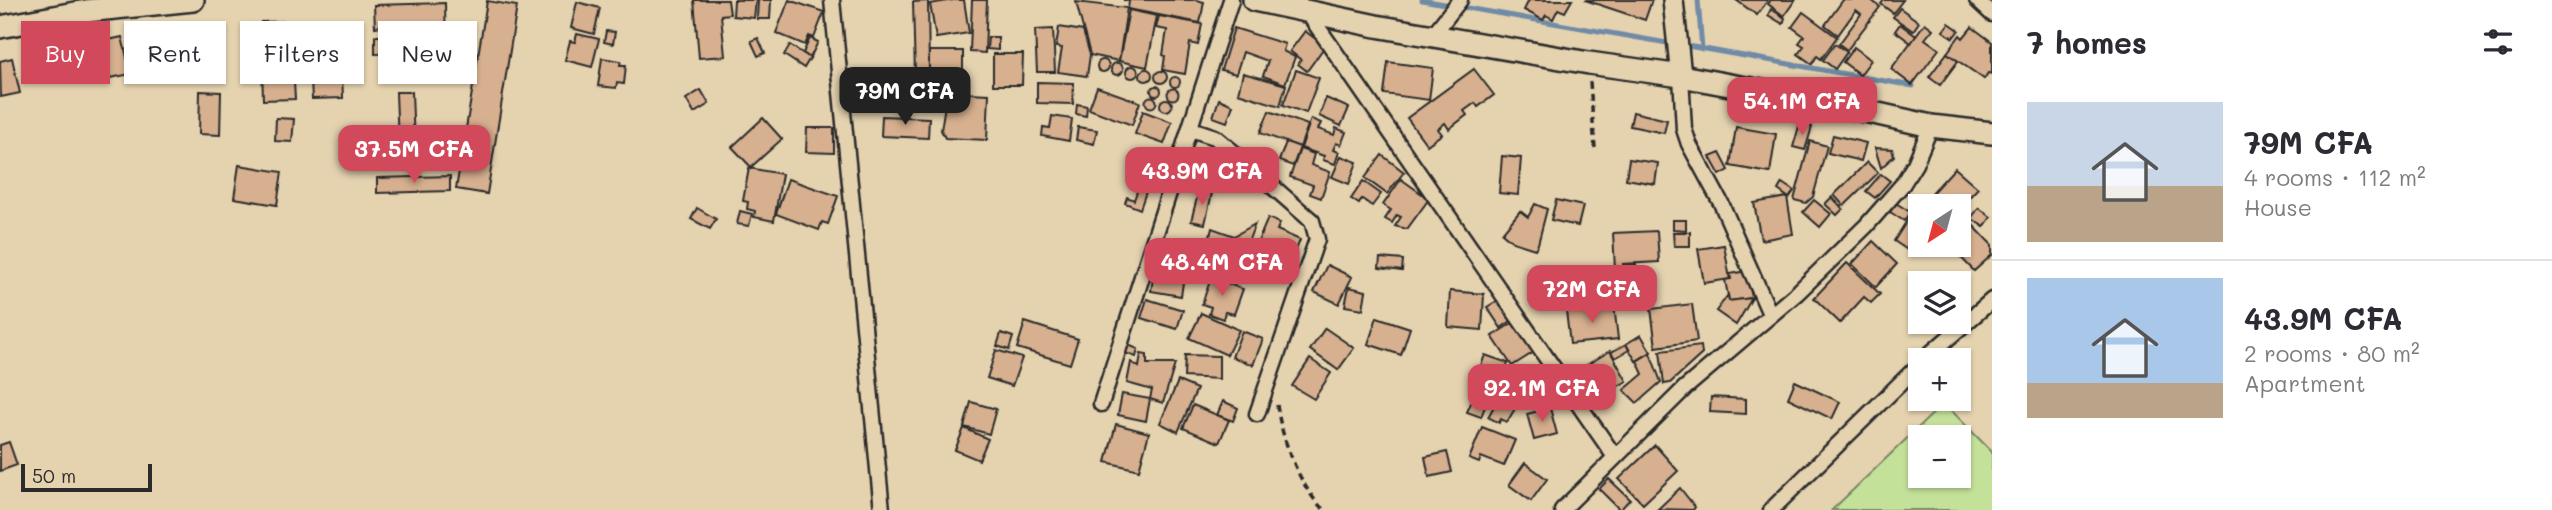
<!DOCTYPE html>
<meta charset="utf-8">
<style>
body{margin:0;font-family:Mali,sans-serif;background:#f2f2f3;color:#2b2b33;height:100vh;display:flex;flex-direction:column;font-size:26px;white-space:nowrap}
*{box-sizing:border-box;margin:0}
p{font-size:23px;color:#7c7c81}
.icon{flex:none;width:38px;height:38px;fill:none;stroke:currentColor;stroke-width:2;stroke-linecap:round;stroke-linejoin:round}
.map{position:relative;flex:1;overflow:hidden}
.details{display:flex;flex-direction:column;background:#fff;width:560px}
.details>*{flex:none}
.banner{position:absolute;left:21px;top:21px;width:665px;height:63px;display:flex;gap:14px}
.needle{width:46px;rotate:216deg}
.fabs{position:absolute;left:1908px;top:194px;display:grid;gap:14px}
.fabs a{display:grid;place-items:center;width:63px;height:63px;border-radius:0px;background:#fff;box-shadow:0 2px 5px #0004;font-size:35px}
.scale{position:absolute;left:21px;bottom:18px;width:131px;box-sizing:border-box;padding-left:7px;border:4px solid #2b2b2b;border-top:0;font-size:19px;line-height:24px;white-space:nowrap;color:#2b2b2b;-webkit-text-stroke:5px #e5d3b0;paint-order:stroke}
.price{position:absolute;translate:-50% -60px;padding:0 16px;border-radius:14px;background:#d1495b;color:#fff;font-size:23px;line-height:46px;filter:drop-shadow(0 2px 4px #0008)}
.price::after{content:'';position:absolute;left:50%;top:42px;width:21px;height:16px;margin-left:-10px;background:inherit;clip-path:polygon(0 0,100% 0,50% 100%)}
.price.selected{background:#222;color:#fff}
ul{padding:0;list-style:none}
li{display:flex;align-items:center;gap:21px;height:175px;padding:0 35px}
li+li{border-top:2px solid #e1e1e2}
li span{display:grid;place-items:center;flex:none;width:196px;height:140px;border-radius:0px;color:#555}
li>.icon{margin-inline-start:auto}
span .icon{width:84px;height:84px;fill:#fffc;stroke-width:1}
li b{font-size:30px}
h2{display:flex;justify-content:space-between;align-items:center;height:84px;padding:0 35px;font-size:30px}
.tag{padding:0 24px;border-radius:0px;background:#fff;box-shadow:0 2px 5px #0004;font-size:24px;line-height:63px}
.tag.selected{background:#d1495b;color:#fff}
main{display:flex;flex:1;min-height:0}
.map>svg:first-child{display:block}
.green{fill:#c4e199;stroke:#788662;stroke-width:2;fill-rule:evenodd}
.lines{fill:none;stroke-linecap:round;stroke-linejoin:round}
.stream{stroke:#708ba6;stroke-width:5}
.building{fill:#d7b08f;stroke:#2b2b2b;stroke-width:2}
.street-casing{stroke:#2b2b2b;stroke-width:19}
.secondary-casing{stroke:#2b2b2b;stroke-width:24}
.primary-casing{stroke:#2b2b2b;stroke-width:26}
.path{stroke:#2b2b2b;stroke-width:3.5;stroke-dasharray:7 5;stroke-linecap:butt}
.street{stroke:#e5d3b0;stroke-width:14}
.secondary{stroke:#e5d3b0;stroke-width:19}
.primary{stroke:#e5d3b0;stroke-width:21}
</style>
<main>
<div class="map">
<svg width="1992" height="510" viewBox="0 0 1992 510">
<rect width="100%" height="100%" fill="#e5d3b0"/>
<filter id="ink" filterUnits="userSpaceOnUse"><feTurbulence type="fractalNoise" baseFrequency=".0143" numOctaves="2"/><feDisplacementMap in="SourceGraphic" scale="14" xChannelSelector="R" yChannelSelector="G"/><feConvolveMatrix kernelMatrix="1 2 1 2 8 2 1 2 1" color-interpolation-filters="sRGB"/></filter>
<g filter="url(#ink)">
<!-- green -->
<path class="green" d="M1944 403 1992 452V510H1832ZM1920 438H1958V476H1920Z"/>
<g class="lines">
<!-- stream -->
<g class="stream">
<polyline points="1422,0 1673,44"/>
<polyline points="1698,0 1702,49"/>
<polyline points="1682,45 1913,86"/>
</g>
</g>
<!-- building -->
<g class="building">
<polygon points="694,0 728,0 730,14 721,15 725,56 699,58"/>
<polygon points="734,0 756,0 754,18 733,16"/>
<polygon points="758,0 771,0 770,19 757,19"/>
<polygon points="789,0 824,12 814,38 809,36 805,45 776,33"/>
<polygon points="953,0 964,0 969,33 936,38 930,4"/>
<polygon points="972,0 987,0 985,53 970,52"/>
<polygon points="1123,0 1196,0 1204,2 1200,23 1128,9 1129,1"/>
<polygon points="1529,0 1572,0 1565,12 1558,9 1553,19 1546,15 1543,20 1524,10"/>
<polygon points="1585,0 1652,0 1645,20"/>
<polygon points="1736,0 1768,0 1757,15"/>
<polygon points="1771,0 1795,0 1784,16 1768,4"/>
<polygon points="1843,0 1871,0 1880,7 1847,50 1839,44 1861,14 1856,10 1838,35 1825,25"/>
<polygon points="1884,0 1903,0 1893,13 1881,4"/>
<polygon points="487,1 517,6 487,194 456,189"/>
<polygon points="928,1 929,75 915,75 913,2"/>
<polygon points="577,2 600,8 594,34 571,28"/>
<polygon points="1076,2 1127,8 1119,61 1090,55"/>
<polygon points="445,3 446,52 375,54 375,36 381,36 381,26 375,27 374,5"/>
<polygon points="1900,8 1919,22 1913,31 1893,17"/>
<polygon points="1771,9 1785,18 1783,24 1768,15"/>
<polygon points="1129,10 1157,16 1147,67 1119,61"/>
<polygon points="1803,12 1837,37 1821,59 1817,56 1812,64 1798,54 1804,46 1799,43 1804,36 1792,27"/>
<polygon points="1159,16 1202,24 1198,45 1190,43 1185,74 1163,70 1165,56 1163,55 1167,30 1156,28"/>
<polygon points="340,20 343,98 312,99 311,81 294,82 295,99 263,100 261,22"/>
<polygon points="1925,23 1933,29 1925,39 1939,49 1912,85 1891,69"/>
<polygon points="1949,23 1959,30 1953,38 1943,31"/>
<polygon points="1900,24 1916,36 1911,43 1895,31"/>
<polygon points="1059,27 1083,31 1090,55 1087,76 1058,72 1062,48 1056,47"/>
<polygon points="1972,27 1992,42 1992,74 1988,73 1984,79 1947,53 1960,35 1963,38"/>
<polygon points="1234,28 1285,44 1283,51 1295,57 1285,84 1263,76 1268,61 1243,52 1236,74 1221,70"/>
<polygon points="1053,29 1055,72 1037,72 1035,30"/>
<polygon points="606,31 615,32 613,44 604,42"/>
<polygon points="1305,31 1325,46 1307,71 1298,64 1301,60 1290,51"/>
<polygon points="577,34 599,39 592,67 565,60 570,41 575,42"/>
<polygon points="122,37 131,74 110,78 108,69 61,79 55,52"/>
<polygon points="988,37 998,37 998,50 987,49"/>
<polygon points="758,38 765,53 758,56 751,41"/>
<polygon points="810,38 818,42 810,58 803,53"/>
<polygon points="1835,44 1847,52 1835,69 1823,60"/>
<polygon points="790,45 810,58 804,68 784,55"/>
<polygon points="1854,47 1871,60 1860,75 1843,62"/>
<rect x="929" y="51" width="34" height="24"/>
<polygon points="1947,53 1958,61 1940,85 1929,77"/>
<polygon points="993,54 1023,54 1022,85 993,85"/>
<polygon points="12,58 20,93 1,97 0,61"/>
<polygon points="602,58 621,61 620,65 626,65 624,84 617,83 616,88 598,86"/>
<circle cx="1103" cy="66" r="6"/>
<polygon points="1388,62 1433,68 1429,100 1384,94"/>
<circle cx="1117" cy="69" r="6"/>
<circle cx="1132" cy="72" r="6"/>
<circle cx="1146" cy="75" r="6"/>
<polygon points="1474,69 1494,95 1478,107 1475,103 1464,111 1467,115 1449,129 1445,123 1438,129 1442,134 1427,145 1407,118"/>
<polygon points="1296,70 1319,78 1306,113 1283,105"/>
<circle cx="1161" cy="77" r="6"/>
<polygon points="1243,73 1286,85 1280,106 1238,93"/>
<polygon points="915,75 916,106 876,109 875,77"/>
<polygon points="915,75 929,75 930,91 915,91"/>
<circle cx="1175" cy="82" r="5"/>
<polygon points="1037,82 1074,83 1073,104 1037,103"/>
<circle cx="1156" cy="91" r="5"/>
<polygon points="1097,87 1140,102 1132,125 1089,109"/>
<circle cx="1173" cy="94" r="5.5"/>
<polygon points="701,90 709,104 694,113 686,99"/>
<polygon points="200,91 221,92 220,135 199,134"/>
<polygon points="396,92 412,92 414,144 398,144"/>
<polygon points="947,92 989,94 987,140 945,138 941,130"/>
<circle cx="1151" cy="102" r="5.5"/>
<polygon points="1326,98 1349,108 1341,126 1319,116"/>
<circle cx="1166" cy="105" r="6"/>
<polygon points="1219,99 1233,105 1227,122 1213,117"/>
<polygon points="1077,104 1087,106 1086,116 1076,114"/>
<polygon points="1143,111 1172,122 1164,144 1135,134"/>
<polygon points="1269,111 1308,125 1300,147 1260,133"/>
<polygon points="1633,112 1667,120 1664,133 1630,126"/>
<polygon points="882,116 929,118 928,138 881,136"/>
<polygon points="1052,116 1072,119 1069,141 1042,136 1043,127 1050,128"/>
<polygon points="276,118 294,119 292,142 275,141"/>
<polygon points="763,118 782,139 751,167 732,147"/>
<polygon points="1311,119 1321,123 1318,129 1334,135 1336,128 1346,132 1341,145 1336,143 1333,150 1339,152 1335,164 1323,160 1324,156 1301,148"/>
<polygon points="1800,123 1812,127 1805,150 1793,147"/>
<polygon points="1078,127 1097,130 1094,144 1076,140"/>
<polygon points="1736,127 1776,134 1770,173 1730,166"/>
<polygon points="807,128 834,128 834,153 806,152"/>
<polygon points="377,133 392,133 392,154 377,155"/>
<polygon points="1833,135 1866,143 1861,161 1828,153"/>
<polygon points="1810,141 1827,146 1813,197 1806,203 1794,200"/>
<polygon points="1286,142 1300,147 1293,166 1279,161"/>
<polygon points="1875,148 1892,149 1894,156 1881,168"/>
<polygon points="1300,149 1314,154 1311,165 1330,172 1321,198 1310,194 1313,185 1290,177"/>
<polygon points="1720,153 1729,170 1720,175 1710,157"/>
<polygon points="1382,155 1404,172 1387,194 1365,178"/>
<polygon points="1341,156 1357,162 1349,184 1332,177"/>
<polygon points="1502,156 1521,158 1518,195 1499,193"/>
<polygon points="1629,159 1658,163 1655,184 1626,179"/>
<polygon points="1867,162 1878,173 1844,206 1834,195"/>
<polygon points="239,165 282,172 277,205 234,198"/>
<polygon points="749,168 782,174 774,221 754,217 755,211 747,209 748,202 743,201"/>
<polygon points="1955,168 1978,188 1958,209 1958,206 1938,206 1928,197"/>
<polygon points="1881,174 1890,181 1875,198 1866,191"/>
<polygon points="450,176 450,191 377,193 377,178"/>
<polygon points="788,179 838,196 828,224 822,222 819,230 776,214"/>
<polygon points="1401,179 1429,199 1407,229 1395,226 1401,217 1397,215 1392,223 1385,219 1391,210 1383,205"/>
<polygon points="1141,180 1149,183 1140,209 1125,203 1127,197 1134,200"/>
<polygon points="1363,181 1381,194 1372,206 1362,199 1359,204 1351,199"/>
<polygon points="1782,183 1794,191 1789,198 1778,190"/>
<polygon points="1199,190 1212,193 1205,224 1191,221"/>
<polygon points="1787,197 1793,234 1761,240 1754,203"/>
<polygon points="1832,197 1843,209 1837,215 1825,204"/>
<polygon points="1556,200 1583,206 1578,226 1551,220"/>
<polygon points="1814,200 1831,214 1820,227 1803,212"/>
<polygon points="1896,203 1910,212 1904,221 1890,212"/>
<polygon points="1535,204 1547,209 1538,244 1535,249 1513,242 1502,233 1520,211 1528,217"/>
<polygon points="697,208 716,219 710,229 691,219"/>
<polygon points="1979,208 1991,217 1984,227 1971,218"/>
<polygon points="740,211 752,214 749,226 737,224"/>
<polygon points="1268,218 1280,223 1277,230 1300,240 1283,283 1247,268 1249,263 1256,266 1263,248 1256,246"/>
<polygon points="1908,219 1920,227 1921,245 1915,255 1894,241"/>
<polygon points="1673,220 1686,220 1686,230 1673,229"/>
<polygon points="1969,221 1992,245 1992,255 1974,271 1949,245 1958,245 1958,232"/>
<polygon points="1255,224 1244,252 1209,240 1212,228 1234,236"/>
<polygon points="1657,231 1659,262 1623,264 1624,269 1615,269 1613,233"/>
<polygon points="1673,232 1690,232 1690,246 1674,246"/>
<polygon points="1873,241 1897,264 1876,287 1852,264"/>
<polygon points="1724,245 1730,279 1704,283 1698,249"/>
<polygon points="1380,258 1403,260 1402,271 1379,268"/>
<polygon points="1216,259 1235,265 1232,274 1225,271 1223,279 1211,275"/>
<polygon points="1847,263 1880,294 1871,303 1864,297 1840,323 1814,298"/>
<polygon points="1327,265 1352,277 1339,304 1314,292"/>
<polygon points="1636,265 1637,280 1626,280 1626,266"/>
<polygon points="1566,269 1568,299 1532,301 1530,271"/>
<polygon points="1747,271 1752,298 1729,301 1725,280 1731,279 1730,274"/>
<polygon points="1154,272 1184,276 1181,296 1151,291"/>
<polygon points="1211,278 1243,289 1234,314 1225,312 1223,319 1209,314 1211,307 1202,304"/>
<polygon points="1349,287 1366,291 1363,309 1345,306"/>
<polygon points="1450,291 1484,294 1482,330 1448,327"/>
<polygon points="1728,295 1729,301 1752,298 1736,325 1716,311"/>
<polygon points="1147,299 1183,310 1177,329 1141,318"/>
<polygon points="1500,299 1514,319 1501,328 1487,307"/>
<polygon points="1692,304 1697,341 1656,347 1651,309"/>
<polygon points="1614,305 1618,339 1570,344 1566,311"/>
<polygon points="1201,313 1239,330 1227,355 1189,338"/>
<polygon points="1377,317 1410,328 1401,355 1368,344"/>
<polygon points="1025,322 1078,339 1070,364 1017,348"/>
<polygon points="1514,322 1534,352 1512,366 1492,336"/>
<polygon points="1325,328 1354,348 1338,370 1310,350"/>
<polygon points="1242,331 1263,339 1253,365 1232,357"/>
<polygon points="1001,333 1013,337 1009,350 997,346"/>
<polygon points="1641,335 1651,352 1636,361 1626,344"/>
<polygon points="1626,344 1629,350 1615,358 1611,352"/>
<polygon points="1128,345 1138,349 1136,357 1125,353"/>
<polygon points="1701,346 1702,354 1670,383 1664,384 1660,351"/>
<polygon points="996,350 1022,358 1012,386 987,378"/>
<polygon points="1610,351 1627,381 1597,398 1580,369"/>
<polygon points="1650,353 1661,382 1637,403 1624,390 1643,374 1637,361"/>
<polygon points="1141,354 1147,355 1147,364 1175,364 1163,403 1150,399 1152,390 1127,383 1131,362 1139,367"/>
<polygon points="1185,355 1219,356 1219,379 1184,377"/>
<polygon points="1485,355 1508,363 1501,382 1478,374"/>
<polygon points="1310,359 1331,373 1314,399 1292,386"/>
<polygon points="1178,381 1197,389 1178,432 1160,423"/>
<polygon points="1795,381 1840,402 1832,419 1788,398"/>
<polygon points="1479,383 1492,388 1481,417 1467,412"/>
<polygon points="1122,394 1150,399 1146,421 1118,415"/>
<polygon points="1499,397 1516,407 1507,422 1501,419 1499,423 1488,417"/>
<polygon points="1711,397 1746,399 1746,414 1710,412"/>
<polygon points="1223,401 1238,408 1233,421 1217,415"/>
<polygon points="971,402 996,409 989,434 964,427"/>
<polygon points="1193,405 1229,420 1219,443 1183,428"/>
<polygon points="1550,408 1557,434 1534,440 1527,414"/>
<polygon points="1116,424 1149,433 1139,470 1106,462"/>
<polygon points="1482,427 1515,440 1504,466 1481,457 1479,463 1469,459"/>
<polygon points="964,428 988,439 979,460 955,450"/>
<polygon points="9,442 17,465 0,471 0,445"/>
<polygon points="1655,445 1678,471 1643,504 1619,479"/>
<polygon points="1447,452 1452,472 1429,477 1425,457"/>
<polygon points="1525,463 1547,479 1531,501 1509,485"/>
<polygon points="1609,479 1630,499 1620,510 1599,489"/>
<polygon points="1680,488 1695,507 1693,510 1658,509"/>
</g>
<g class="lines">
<!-- street casing -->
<g class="street-casing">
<g id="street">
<polyline points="832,0 882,510"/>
<polyline points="1977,0 1992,14"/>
<polyline points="1308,13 1615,457"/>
<polyline points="1432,36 1460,0"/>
<polyline points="1681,76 1684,129 1689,144 1721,203 1770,314"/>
<polyline points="1191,129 1215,137 1233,152 1312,221 1317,239 1257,414"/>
<polyline points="1923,360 1992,300"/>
<polyline points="1101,404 1231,0"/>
<polyline points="1562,510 1685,388 1797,293 1866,226 1902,185 1915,164 1931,126"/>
<polyline points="1771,510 1920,364"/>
</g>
</g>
<!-- secondary casing -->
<g class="secondary-casing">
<polyline id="secondary" points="1673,0 1681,76"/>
</g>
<!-- primary casing -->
<g class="primary-casing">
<g id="primary">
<polyline points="1254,0 1376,26 1589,63 1681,76 1843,106 1931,126 1992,133"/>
<polyline points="0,27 86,11 193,0"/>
</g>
</g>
<!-- path -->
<g class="path">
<polyline points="1590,82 1595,148"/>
<path d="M1277 405C1281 437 1300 488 1324 510"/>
</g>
<!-- street -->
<use href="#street" class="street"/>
<!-- secondary -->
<use href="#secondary" class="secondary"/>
<!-- primary -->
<use href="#primary" class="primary"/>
</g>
</g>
</svg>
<div class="fabs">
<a><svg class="needle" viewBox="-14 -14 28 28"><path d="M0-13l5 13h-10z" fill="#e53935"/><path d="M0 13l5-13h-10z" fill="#7c7c81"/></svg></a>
<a><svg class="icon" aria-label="layers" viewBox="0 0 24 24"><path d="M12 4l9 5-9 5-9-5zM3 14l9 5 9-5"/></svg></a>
<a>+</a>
<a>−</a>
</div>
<div class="scale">50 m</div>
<b class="price selected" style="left:905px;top:127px">79M CFA</b>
<b class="price" style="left:1802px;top:137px">54.1M CFA</b>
<b class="price" style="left:414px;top:185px">37.5M CFA</b>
<b class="price" style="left:1202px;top:207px">43.9M CFA</b>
<b class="price" style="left:1222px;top:298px">48.4M CFA</b>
<b class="price" style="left:1592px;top:325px">72M CFA</b>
<b class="price" style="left:1542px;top:424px">92.1M CFA</b>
<div class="banner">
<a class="tag selected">Buy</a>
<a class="tag">Rent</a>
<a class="tag">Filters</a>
<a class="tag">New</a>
</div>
</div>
<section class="details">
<h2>7 homes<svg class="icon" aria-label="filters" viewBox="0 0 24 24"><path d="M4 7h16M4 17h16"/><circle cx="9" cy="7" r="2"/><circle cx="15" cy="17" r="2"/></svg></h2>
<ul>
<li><span style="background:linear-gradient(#c9d6e8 60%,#b9a48a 0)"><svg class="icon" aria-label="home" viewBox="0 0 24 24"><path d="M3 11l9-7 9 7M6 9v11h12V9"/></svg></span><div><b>79M CFA</b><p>4 rooms · 112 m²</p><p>House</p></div></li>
<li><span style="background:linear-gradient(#a9c7e8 75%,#b9a48a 0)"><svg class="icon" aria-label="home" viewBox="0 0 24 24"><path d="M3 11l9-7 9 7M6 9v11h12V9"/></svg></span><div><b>43.9M CFA</b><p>2 rooms · 80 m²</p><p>Apartment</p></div></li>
</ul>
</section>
</main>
